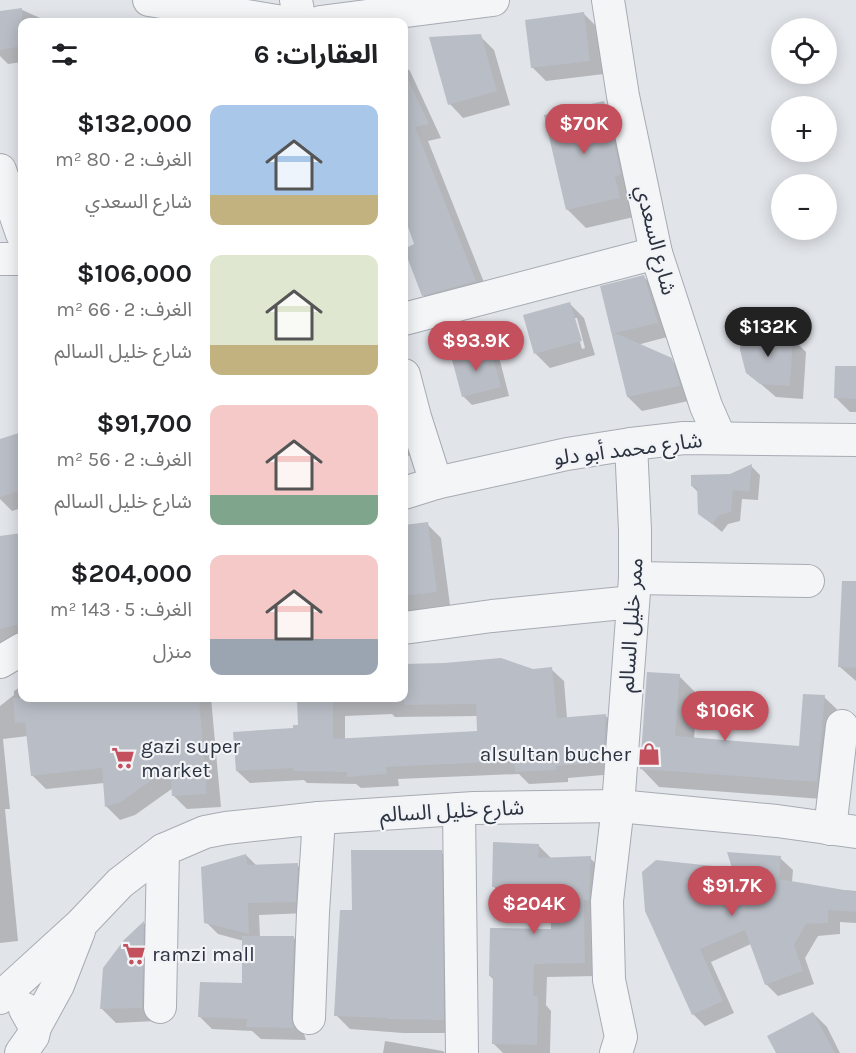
<!DOCTYPE html>
<html lang="ar">
<meta charset="utf-8">
<style>
body{margin:0;font-family:Karla,"Noto Sans Arabic",sans-serif;background:#f6f6f6;color:#202124;direction:rtl;height:100vh;display:flex;flex-direction:column;font-size:22px;white-space:nowrap}
*{box-sizing:border-box;margin:0}
p{font-size:20px;color:#757577}
.icon{flex:none;width:33px;height:33px;fill:none;stroke:currentColor;stroke-width:2;stroke-linecap:round;stroke-linejoin:round}
.map{position:relative;flex:1;overflow:hidden;direction:ltr}
.panel{position:absolute;left:18px;top:18px;width:390px;height:684px;display:flex;flex-direction:column;background:#fff;border-radius:12px;box-shadow:0 3px 15px #0003;direction:rtl}
.panel>*{flex:none}
.tools{position:absolute;left:771px;top:18px;display:grid;gap:12px}
.tools a{display:grid;place-items:center;width:66px;height:66px;border-radius:50%;background:#fff;box-shadow:0 3px 15px #0003;font-size:30px}
.price{position:absolute;translate:-50% -51px;padding:0 14px;border-radius:21px;background:#c4505e;color:#fff;font-size:20px;line-height:39px;filter:drop-shadow(0 2px 3px #0008)}
.price::after{content:'';position:absolute;left:50%;top:36px;width:18px;height:14px;margin-left:-9px;background:inherit;clip-path:polygon(0 0,100% 0,50% 100%)}
.price.on{background:#222;color:#fff}
ul{padding:0;list-style:none}
li{display:flex;align-items:center;gap:18px;height:150px;padding:0 30px}
li span{display:grid;place-items:center;flex:none;width:168px;height:120px;border-radius:12px;color:#555}
li>.icon{margin-inline-start:auto}
span .icon{width:72px;height:72px;fill:#fffc;stroke-width:1}
li b{font-size:26px}
h2{display:flex;justify-content:space-between;align-items:center;height:72px;padding:0 30px;font-size:26px}
.map>svg:first-child{display:block}
.shadow{fill:#0003;fill-rule:evenodd}
.building{fill:#b9bdc5}
.lines{fill:none;stroke-linecap:round;stroke-linejoin:round}
.minor-casing{stroke:#a7abb3;stroke-width:34}
.minor{stroke:#f4f5f7;stroke-width:32}
.labels{text-anchor:middle;dominant-baseline:central;stroke-width:4.5;stroke-linejoin:round;paint-order:stroke}
.street-label{font-size:21px;fill:#2b3240;stroke:#f1f3f6}
.poi-label{font-size:21px;fill:#2b3240;stroke:#f1f3f6;text-anchor:start}
</style>
<div class="map">
<svg width="856" height="1053" viewBox="0 0 856 1053">
<rect width="100%" height="100%" fill="#e1e4e9"/>
<!-- shadow -->
<g class="shadow">
<polygon points="20,9 49,22 22,22 22,62 8,64 0,56 0,13"/>
<polygon points="584,14 598,28 604,74 546,81 532,67"/>
<polygon points="480,36 494,50 510,105 463,118 450,104"/>
<polygon points="404,65 410,71 441,138 428,141 489,295 437,309 423,295 416,245 404,211"/>
<polygon points="604,103 622,121 638,216 586,228 567,209"/>
<polygon points="644,277 658,291 671,336 637,345 671,360 685,374 693,400 642,411 628,397 602,287"/>
<path d="M570 304 584 318 595 355 550 368 536 354 525 316ZM573 318H577L585 348 582 349Z"/>
<polygon points="792,338 806,352 803,399 776,397 747,372"/>
<polygon points="490,348 499,357 509,396 472,405 463,396"/>
<polygon points="856,368 856,412 850,412 836,398"/>
<polygon points="404,416 410,455 404,459"/>
<polygon points="22,434 22,508 12,511 0,499 0,440"/>
<polygon points="751,466 760,475 758,500 742,499 740,521 728,524 722,532 700,514 699,493 692,486 730,476"/>
<polygon points="427,524 441,538 450,605 404,612 404,527"/>
<polygon points="22,535 22,646 0,650 0,537"/>
<polygon points="856,586 856,681 840,667"/>
<path d="M444 665 532 670 551 669 564 681 567 718 605 715 618 728 615 774 568 778V782L529 784 519 774 398 779 399 786 361 788 356 784 307 783 304 780 250 783 237 771 300 727 299 698H404V666ZM392 714 395 717 478 716 479 732 345 739V716Z"/>
<polygon points="679,676 697,694 694,739 800,747 824,697 843,715 835,800 659,787 641,768"/>
<polygon points="22,686 22,698 211,698 221,807 187,809 173,795 173,788 135,815 120,820 106,806 104,783 46,789 32,775 28,736 3,739 10,809 5,809 18,941 0,943 0,706 14,695 14,691"/>
<polygon points="538,845 552,859 590,858 603,871 597,976 547,977 546,1005 551,1011 550,1053 503,1053 494,1044 494,980 490,976 553,930 552,901 506,900 493,886"/>
<polygon points="441,852 455,866 457,1033 403,1033 350,1029 336,1015 353,912"/>
<polygon points="246,855 257,866 297,865 310,877 307,913 259,915 260,937 293,937 306,950 303,1031 306,1040 261,1039 252,1031 212,1029 200,1017 244,985 244,941 218,934 206,922"/>
<polygon points="780,858 793,870 792,882 844,891 844,890 856,891 856,923 840,922 840,934 818,936 805,958 814,984 778,996 766,984 751,944 711,962 734,1013 705,1026 693,1014 647,911 734,870"/>
<polygon points="144,923 157,937 156,1021 116,1023 102,1009"/>
<polygon points="813,1013 827,1027 840,1053 777,1053"/>
<polygon points="385,1041 443,1051 445,1053 383,1053"/>
</g>
<!-- building -->
<g class="building">
<polygon points="22,8 22,46 0,50 0,11"/>
<polygon points="584,12 590,61 531,68 525,20"/>
<polygon points="481,34 497,91 448,105 429,37"/>
<polygon points="404,71 429,124 415,127 476,281 422,296 404,249 414,244 404,215"/>
<polygon points="604,101 621,174 615,177 620,198 566,210 544,115"/>
<polygon points="644,275 658,323 615,333 672,358 680,386 627,397 600,286"/>
<polygon points="570,302 582,341 534,354 523,315"/>
<polygon points="741,333 793,337 790,386 760,384 746,373 740,350"/>
<polygon points="490,346 501,387 462,397 451,356"/>
<polygon points="835,366 856,366 856,399 834,398"/>
<polygon points="22,432 22,490 0,497 0,439"/>
<polygon points="752,464 749,492 733,490 731,512 719,515 712,524 698,514 697,487 691,486 691,475 730,474"/>
<polygon points="428,522 437,592 404,596 404,525"/>
<polygon points="22,533 22,624 0,629 0,536"/>
<polygon points="842,581 856,581 856,668 838,667"/>
<polygon points="501,658 533,669 552,667 557,718 606,714 603,762 556,766 556,770 515,772 514,761 386,767 387,774 347,777 347,772 293,771 293,768 236,771 233,732 293,728 293,725 298,725 297,698 333,698 333,739 477,731 476,704 404,705 404,664 444,663"/>
<polygon points="647,672 680,674 675,736 799,746 803,694 825,695 817,782 640,769"/>
<polygon points="13,698 199,698 207,794 172,796 170,767 121,802 105,807 102,768 31,776 25,722 15,723"/>
<polygon points="493,842 539,844 538,858 591,856 589,900 584,900 585,963 534,964 533,996 538,996 537,1045 492,1044 493,976 489,976 490,928 551,929 550,888 492,887"/>
<polygon points="351,850 442,850 444,1020 388,1019 388,1018 334,1016 340,910 352,910"/>
<polygon points="727,852 781,856 779,879 856,892 856,912 828,910 828,923 806,924 794,945 803,971 765,985 745,930 700,949 723,1001 692,1015 645,911 642,872 656,860 732,868"/>
<polygon points="246,854 247,865 298,863 296,902 248,903 249,934 204,923 201,867"/>
<polygon points="144,921 142,1008 100,1009 103,968 124,940"/>
<polygon points="242,936 294,936 291,1017 294,1028 246,1027 247,1019 198,1017 200,982 242,983"/>
<polygon points="813,1012 835,1053 776,1053 767,1036"/>
</g>
<g class="lines">
<!-- minor casing -->
<g class="minor-casing">
<g id="minor">
<polyline points="149,0 283,22"/>
<polyline points="296,0 300,22"/>
<polyline points="608,0 623,96 656,253 706,406 720,438"/>
<polyline points="320,22 493,0"/>
<polyline points="0,170 22,234"/>
<polyline points="0,259 22,259"/>
<polyline points="404,319 656,253"/>
<polyline points="404,375 415,417 436,483"/>
<polyline points="404,493 436,483 567,454 631,444 684,438 856,440"/>
<polyline points="635,578 808,581"/>
<polyline points="404,628 492,616 633,602"/>
<polyline points="0,662 22,649"/>
<polyline points="459,809 462,1053"/>
<polyline points="830,829 842,726"/>
<polyline points="0,998 81,924 120,883 163,850 205,832 226,828 319,818 474,808 618,806 777,821 856,832"/>
<polyline points="160,1007 163,850"/>
<polyline points="309,1018 313,912 319,818"/>
<polyline points="35,1027 58,985 79,931"/>
<polyline points="21,1053 33,1036 35,1027 25,1009"/>
<polyline points="616,1053 621,1037 609,980 607,901 618,806 635,578 635,530 631,444"/>
</g>
</g>
<!-- minor -->
<use href="#minor" class="minor"/>
</g>
<!-- icons -->
<defs>
<g id="shop-bare" transform="scale(1.8)"><path d="M-5-2.5h2.3a2.7 3.5 0 0 1 5.4 0H5L5.5 6h-11ZM-1.5-2.5h3a1.5 2.3 0 0 0-3 0Z" fill="#c4505e" stroke="#f1f3f6" stroke-width="2.5" paint-order="stroke"/></g>
<g id="supermarket-bare" transform="scale(1.8)"><path d="M-6-5.5h2.5l.6 2H6L4.5 2H-2.5L-4.4-4H-6ZM-1.5 3.2a1.3 1.3 0 1 0 .1 0ZM3 3.2a1.3 1.3 0 1 0 .1 0Z" fill="#c4505e" stroke="#f1f3f6" stroke-width="2.5" paint-order="stroke"/></g>
</defs>
<g fill-rule="evenodd">
<use href="#shop-bare" x="649" y="754"/>
<use href="#supermarket-bare" x="123" y="758"/>
<use href="#supermarket-bare" x="134" y="954"/>
</g>
<g class="labels">
<!-- street labels -->
<g class="street-label">
<text transform="translate(656 240) rotate(76)">شارع السعدي</text>
<text transform="translate(628 449) rotate(-7)">شارع محمد أبو دلو</text>
<text transform="translate(631 625) rotate(-86)">ممر خليل السالم</text>
<text transform="translate(452 811) rotate(-3)">شارع خليل السالم</text>
</g>
<!-- poi labels -->
<g class="poi-label">
<text x="141" y="746">gazi super<tspan x="141" dy="24">market</tspan></text>
<text x="631" y="754" text-anchor="end">alsultan bucher</text>
<text x="152" y="954">ramzi mall</text>
</g>
</g>
</svg>
<div class="tools">
<a><svg class="icon" aria-label="locate" viewBox="0 0 24 24"><circle cx="12" cy="12" r="6"/><path d="M12 2v4M12 18v4M2 12h4M18 12h4"/></svg></a>
<a>+</a>
<a>−</a>
</div>
<b class="price" style="left:584px;top:155px">$70K</b>
<b class="price on" style="left:768px;top:358px">$132K</b>
<b class="price" style="left:476px;top:372px">$93.9K</b>
<b class="price" style="left:725px;top:742px">$106K</b>
<b class="price" style="left:732px;top:917px">$91.7K</b>
<b class="price" style="left:534px;top:935px">$204K</b>
<section class="panel">
<h2>العقارات: 6<svg class="icon" aria-label="filters" viewBox="0 0 24 24"><path d="M4 7h16M4 17h16"/><circle cx="9" cy="7" r="2"/><circle cx="15" cy="17" r="2"/></svg></h2>
<ul>
<li><span style="background:linear-gradient(#a9c7e8 75%,#c2b280 0)"><svg class="icon" aria-label="home" viewBox="0 0 24 24"><path d="M3 11l9-7 9 7M6 9v11h12V9"/></svg></span><div><b>$132,000</b><p>الغرف: 2 · 80 m²</p><p>شارع السعدي</p></div></li>
<li><span style="background:linear-gradient(#dfe7d0 75%,#c2b280 0)"><svg class="icon" aria-label="home" viewBox="0 0 24 24"><path d="M3 11l9-7 9 7M6 9v11h12V9"/></svg></span><div><b>$106,000</b><p>الغرف: 2 · 66 m²</p><p>شارع خليل السالم</p></div></li>
<li><span style="background:linear-gradient(#f6c9c9 75%,#7fa58c 0)"><svg class="icon" aria-label="home" viewBox="0 0 24 24"><path d="M3 11l9-7 9 7M6 9v11h12V9"/></svg></span><div><b>$91,700</b><p>الغرف: 2 · 56 m²</p><p>شارع خليل السالم</p></div></li>
<li><span style="background:linear-gradient(#f6c9c9 70%,#9aa5b1 0)"><svg class="icon" aria-label="home" viewBox="0 0 24 24"><path d="M3 11l9-7 9 7M6 9v11h12V9"/></svg></span><div><b>$204,000</b><p>الغرف: 5 · 143 m²</p><p>منزل</p></div></li>
</ul>
</section>
</div>
